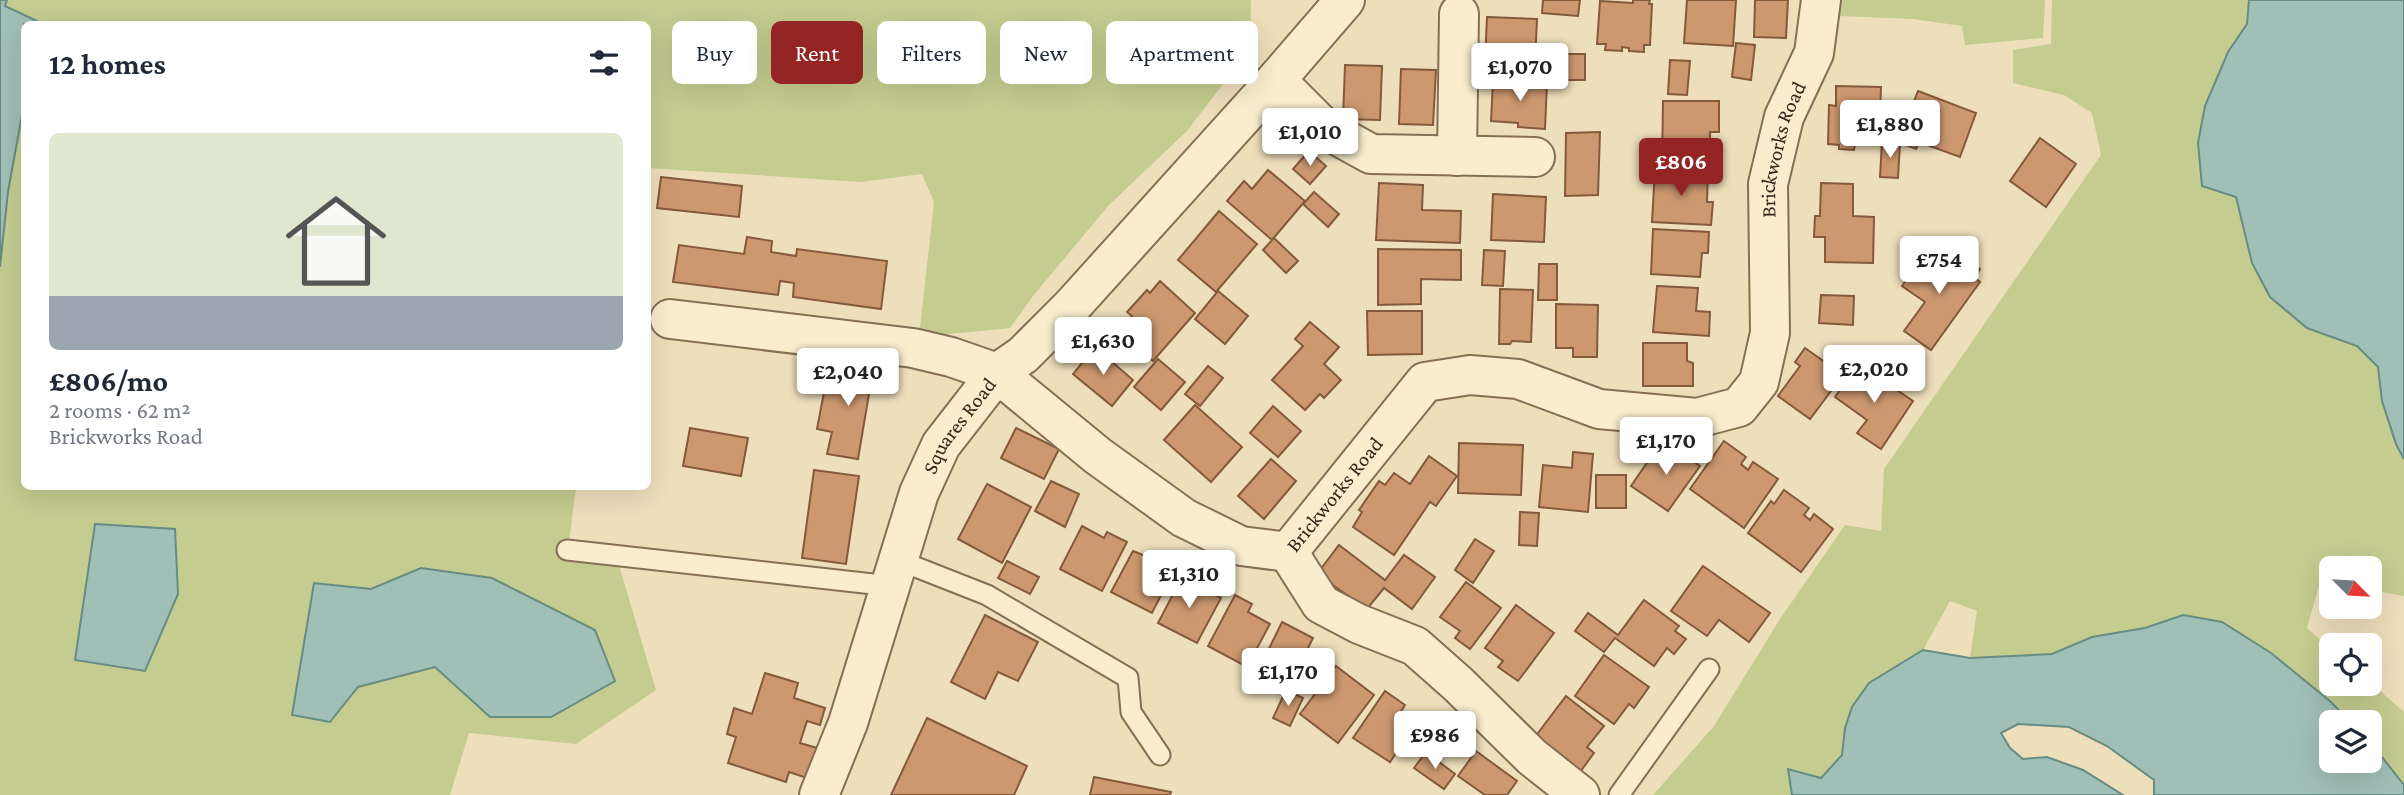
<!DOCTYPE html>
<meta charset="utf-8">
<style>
body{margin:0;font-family:"Crimson Pro",serif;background:#f2f2f3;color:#1f2937;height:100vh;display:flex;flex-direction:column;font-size:26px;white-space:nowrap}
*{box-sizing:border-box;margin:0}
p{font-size:23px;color:#747a83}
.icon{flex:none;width:38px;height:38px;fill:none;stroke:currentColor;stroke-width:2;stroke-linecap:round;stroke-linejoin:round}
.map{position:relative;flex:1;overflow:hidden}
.sheet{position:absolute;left:21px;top:21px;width:630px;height:469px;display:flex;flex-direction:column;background:#fff;border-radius:10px;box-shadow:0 7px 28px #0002}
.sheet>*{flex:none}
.top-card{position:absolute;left:672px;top:21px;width:665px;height:63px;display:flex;gap:14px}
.needle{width:46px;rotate:114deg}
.buttons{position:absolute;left:2319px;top:556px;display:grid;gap:14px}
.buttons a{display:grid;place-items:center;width:63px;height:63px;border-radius:10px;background:#fff;box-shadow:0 7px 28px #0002;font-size:35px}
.price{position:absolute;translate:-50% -60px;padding:0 16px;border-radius:7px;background:#fff;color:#222;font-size:23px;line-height:46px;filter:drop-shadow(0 2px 4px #0008)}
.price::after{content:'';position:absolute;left:50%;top:42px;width:21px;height:16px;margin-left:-10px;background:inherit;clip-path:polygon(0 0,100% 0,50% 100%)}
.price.current{background:#952424;color:#fff}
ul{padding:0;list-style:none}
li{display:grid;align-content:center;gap:14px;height:371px;padding:0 28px}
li+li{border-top:2px solid #e0e1e3}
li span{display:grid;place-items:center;height:217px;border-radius:10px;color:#555}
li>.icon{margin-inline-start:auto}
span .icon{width:126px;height:126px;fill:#fffc;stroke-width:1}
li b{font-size:30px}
h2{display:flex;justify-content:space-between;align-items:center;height:84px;padding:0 28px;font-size:30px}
.pill{padding:0 24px;border-radius:10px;background:#fff;box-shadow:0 7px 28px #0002;font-size:24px;line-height:63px}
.pill.current{background:#952424;color:#fff}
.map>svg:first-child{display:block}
.green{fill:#c4cc90;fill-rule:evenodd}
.water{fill:#a0bfb6;stroke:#678c83;stroke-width:2}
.building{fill:#cd9870;stroke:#85593b;stroke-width:2}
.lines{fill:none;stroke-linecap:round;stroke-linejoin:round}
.service-casing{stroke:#856f55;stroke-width:23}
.minor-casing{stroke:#856f55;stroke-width:42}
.service{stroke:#f9edce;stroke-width:19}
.minor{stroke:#f9edce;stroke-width:38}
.labels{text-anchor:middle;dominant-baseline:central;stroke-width:7;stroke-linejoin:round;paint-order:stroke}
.street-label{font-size:21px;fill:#34271a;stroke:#f6eacb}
</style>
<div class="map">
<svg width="2404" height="795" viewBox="0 0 2404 795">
<rect width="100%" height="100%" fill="#eedfbb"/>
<!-- green -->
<g class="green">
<polygon points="7,0 1251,0 1250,49 1187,131 1109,205 1033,296 1010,328 919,337 934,202 922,174 861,182 648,168 648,24 37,24 37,21 5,5"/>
<polygon points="1842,0 2045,0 2043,38 1965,45 1962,26 1913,19 1839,16"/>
<polygon points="2052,0 2404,0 2404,596 2370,590 2370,569 2331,569 2331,584 2320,582 2307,628 2331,649 2331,684 2370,684 2370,682 2404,712 2404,785 2370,742 2370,723 2351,723 2331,702 2271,653 2183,615 2145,628 2092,637 2052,654 1970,658 1977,611 1950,601 1923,650 1869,683 1852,707 1845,728 1842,755 1821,779 1788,769 1792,795 1653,795 1714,726 1780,619 1845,525 1881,531 1884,469 2101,155 2092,113 2064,95 2013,83 2013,50 2051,44"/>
<path d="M24 104V486L576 487 568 550 616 555 656 690 576 744 469 733 450 795H0V267L8 192ZM421 568 490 717 435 667 357 687 371 589Z"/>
</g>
<!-- water -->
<g class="water">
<polygon points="0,0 7,0 5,6 37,21 37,24 24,24 24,104 8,192 0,267"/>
<polygon points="2249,0 2404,0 2404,459 2396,444 2382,401 2378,367 2357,346 2307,328 2270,297 2252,263 2236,197 2202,186 2198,143 2205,106 2228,52 2247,24"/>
<polygon points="95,524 175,529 178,594 145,671 75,660"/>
<polygon points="421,568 492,578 595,630 615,681 551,717 490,717 435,667 358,687 330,722 292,715 314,583 371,589"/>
<polygon points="2183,615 2222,622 2271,653 2331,702 2351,723 2331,723 2331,761 2370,761 2370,742 2404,785 2404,795 2154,795 2154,780 2107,746 2069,727 2018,724 2001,733 2010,748 2023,759 2047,757 2083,770 2123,795 1792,795 1788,769 1821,778 1842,755 1845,728 1852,707 1869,683 1923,650 1970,658 2052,654 2092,637 2145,628"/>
</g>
<!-- building -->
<g class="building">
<polygon points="1543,0 1580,0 1578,16 1542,13"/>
<polygon points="1633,0 1650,0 1649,4 1652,4 1650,45 1644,45 1644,52 1629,51 1629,48 1622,47 1622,51 1605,50 1606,44 1597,44 1600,1 1633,3"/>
<polygon points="1687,0 1736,0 1733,46 1684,43"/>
<polygon points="1755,0 1788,0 1786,38 1754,37"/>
<polygon points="1487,17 1537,19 1535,63 1485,61"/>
<polygon points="1736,43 1755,45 1751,80 1732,77"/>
<rect x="1547" y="54" width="38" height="26"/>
<polygon points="1670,60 1690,61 1687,95 1668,94"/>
<polygon points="1345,65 1382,66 1380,120 1343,119"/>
<polygon points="1401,69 1436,70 1433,125 1399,124"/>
<polygon points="1493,80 1547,83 1545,129 1518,127 1518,123 1491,121"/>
<polygon points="1836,86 1881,87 1879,144 1855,144 1854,150 1839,149 1839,145 1828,144 1829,105 1836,106"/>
<polygon points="1918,91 1976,113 1960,157 1919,142 1916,149 1906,145 1906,137 1901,136"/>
<polygon points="1663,101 1719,101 1719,132 1710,132 1710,139 1720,140 1720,166 1662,165"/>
<polygon points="1600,132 1598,195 1565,196 1566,133"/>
<polygon points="2040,138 2076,164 2046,207 2010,181"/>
<polygon points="1882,141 1900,142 1898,178 1880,177"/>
<polygon points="1309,151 1326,166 1310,184 1293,169"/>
<polygon points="1655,169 1708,172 1707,202 1713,202 1711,225 1652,222"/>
<polygon points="1268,170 1305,201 1272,240 1227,201 1244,181 1252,189"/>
<polygon points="661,177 742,186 739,217 657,208"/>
<polygon points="1379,183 1423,185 1422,210 1461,211 1460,243 1376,240"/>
<polygon points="1821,183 1853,184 1853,216 1874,217 1873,263 1825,262 1825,237 1814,237 1815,216 1820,216"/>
<polygon points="1314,192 1339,214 1328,227 1303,204"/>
<polygon points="1493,194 1546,197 1544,242 1491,240"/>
<polygon points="1219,211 1257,244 1216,292 1178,260"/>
<polygon points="1653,229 1709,232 1708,253 1702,253 1700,277 1651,274"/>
<polygon points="747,237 772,241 771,252 796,256 797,249 887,261 881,309 793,297 794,283 780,281 778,295 673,282 679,245 744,254"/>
<polygon points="1274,238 1298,261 1286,273 1263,250"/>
<polygon points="1378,249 1461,250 1461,280 1421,279 1421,304 1378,305"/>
<polygon points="1484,250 1505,251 1503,286 1482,285"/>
<polygon points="1927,251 1952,269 1962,256 1980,269 1975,278 1980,282 1931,350 1904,331 1925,302 1902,286"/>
<polygon points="1539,264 1557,264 1557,300 1538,300"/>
<polygon points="1160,281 1195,313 1153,361 1119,330 1132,316 1127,312 1147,290 1150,293"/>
<polygon points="1657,286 1698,288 1696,311 1710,312 1709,336 1653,332"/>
<polygon points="1500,289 1533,290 1531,342 1512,341 1510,344 1499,344"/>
<polygon points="1218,291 1248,316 1225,344 1195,319"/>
<polygon points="1821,295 1854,296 1853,325 1819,323"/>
<polygon points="1556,304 1598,305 1597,357 1573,357 1573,348 1556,348"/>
<polygon points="1367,311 1422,311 1422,354 1368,355"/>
<polygon points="1310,322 1339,347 1324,364 1341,380 1324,398 1320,394 1305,410 1272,380 1303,346 1295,339"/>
<polygon points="1643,343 1687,343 1687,361 1693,363 1693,386 1643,386"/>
<polygon points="1095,347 1133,380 1112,406 1073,374"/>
<polygon points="1805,348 1843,375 1810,419 1778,396 1800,366 1795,362"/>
<polygon points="848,358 880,363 875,389 870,388 858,459 827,454 832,432 817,429 825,387 834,389 837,376 845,377"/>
<polygon points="1158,359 1185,382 1161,410 1134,387"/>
<polygon points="1859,364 1913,401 1881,449 1857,433 1867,420 1835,397"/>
<polygon points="1208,366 1223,378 1200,406 1185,394"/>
<polygon points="1195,405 1242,447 1211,482 1164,440"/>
<polygon points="1273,406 1301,431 1278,457 1250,433"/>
<polygon points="690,428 748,438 741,476 683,466"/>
<polygon points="1016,428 1059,449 1044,479 1001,458"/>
<polygon points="1724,441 1746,457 1741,464 1748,470 1753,462 1778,479 1744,528 1690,489"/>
<polygon points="1459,443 1523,445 1521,495 1458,493"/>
<polygon points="1667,443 1700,466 1668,511 1631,486 1651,457 1655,460"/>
<polygon points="1573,452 1593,454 1588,512 1539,507 1543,465 1572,468"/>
<polygon points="1429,456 1457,476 1436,506 1430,502 1394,555 1353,527 1362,512 1359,510 1379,481 1385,485 1394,473 1410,484"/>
<polygon points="1271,459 1296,481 1264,519 1238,496"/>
<polygon points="814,470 859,476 846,564 802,558"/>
<rect x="1596" y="475" width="30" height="33"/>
<polygon points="1051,481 1079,494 1065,527 1035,511"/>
<polygon points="987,484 1031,507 1002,563 958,539"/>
<polygon points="1784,490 1809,508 1804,515 1810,520 1814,514 1833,529 1801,572 1748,533 1771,501 1774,504"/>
<polygon points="1520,512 1539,513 1537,546 1519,545"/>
<polygon points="1082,526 1104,538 1107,532 1127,542 1102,591 1060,569"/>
<polygon points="1475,539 1494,551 1473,583 1455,570"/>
<polygon points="1339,545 1385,580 1404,555 1435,577 1412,609 1384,588 1367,609 1317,574"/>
<polygon points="1133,551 1175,568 1152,613 1111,592"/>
<polygon points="1007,561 1039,577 1030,594 998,578"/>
<polygon points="1703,566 1770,613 1749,642 1719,620 1707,636 1671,611"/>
<polygon points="1182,577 1221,598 1197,643 1158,623"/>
<polygon points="1466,582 1501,608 1470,649 1455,638 1460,631 1440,617"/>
<polygon points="1235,595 1252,604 1248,612 1270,624 1247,667 1208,646"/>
<polygon points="1644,600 1679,626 1675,631 1686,639 1674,654 1667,648 1654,666 1615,638 1604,652 1575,631 1588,613 1618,635"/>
<polygon points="1516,605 1554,633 1518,681 1498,667 1503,661 1485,648"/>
<polygon points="985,615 1038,642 1018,681 998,672 985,699 951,682"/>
<polygon points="1282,622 1313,638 1291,683 1260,667"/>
<polygon points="1604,655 1649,687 1634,708 1629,704 1614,724 1575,696"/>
<polygon points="1336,666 1374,695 1338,743 1300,714"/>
<polygon points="765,673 798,683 794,698 825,708 820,725 807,721 800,743 817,748 807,778 789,772 786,782 728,763 736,737 727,734 734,708 752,714"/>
<polygon points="1286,690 1303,698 1290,726 1273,718"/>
<polygon points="1385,691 1405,705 1400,713 1416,723 1390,762 1353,738"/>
<polygon points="1566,696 1604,726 1587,747 1594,753 1580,772 1535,737"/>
<polygon points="927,718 1027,766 1014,795 891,795"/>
<polygon points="1476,751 1517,781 1507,795 1485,795 1458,776"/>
<polygon points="1426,752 1455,774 1444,789 1414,768"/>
<polygon points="1094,777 1171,792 1170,795 1090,795"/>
</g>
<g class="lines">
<!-- service casing -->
<g class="service-casing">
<g id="service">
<polyline points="567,550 891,586"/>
<polyline points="898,560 987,595 1128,678 1131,712 1160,755"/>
<polyline points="1619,795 1709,669"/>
</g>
</g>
<!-- minor casing -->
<g class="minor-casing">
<g id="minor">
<polyline points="1276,80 1324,128 1371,154 1535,157"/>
<polyline points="1457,156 1459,14"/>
<polyline points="670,319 913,348 951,357 997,373 1098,456 1184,518 1241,546 1288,552"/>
<path id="s1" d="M1288 552 1425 382 1470 375 1518 379 1599 409 1697 418 1739 407 1759 382 1770 333 1768 184 1784 117 1814 53 1821 0"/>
<polyline points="1288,552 1321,604 1359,624 1415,646 1458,684 1532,757 1580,795"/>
<path id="s2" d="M819 795 848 723 919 493 941 445 997 373 1023 355 1072 306 1276 80 1345 0"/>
</g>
</g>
<!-- service -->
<use href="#service" class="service"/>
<!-- minor -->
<use href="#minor" class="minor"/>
</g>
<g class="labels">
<!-- street labels -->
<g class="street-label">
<text stroke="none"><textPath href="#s1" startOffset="808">Brickworks Road</textPath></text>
<text stroke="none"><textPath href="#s2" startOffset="397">Squares Road</textPath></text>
<text stroke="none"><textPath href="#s1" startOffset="74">Brickworks Road</textPath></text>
</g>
</g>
</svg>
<div class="buttons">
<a><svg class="needle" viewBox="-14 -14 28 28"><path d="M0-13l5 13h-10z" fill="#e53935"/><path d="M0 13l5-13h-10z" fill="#747a83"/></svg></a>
<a><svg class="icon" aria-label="locate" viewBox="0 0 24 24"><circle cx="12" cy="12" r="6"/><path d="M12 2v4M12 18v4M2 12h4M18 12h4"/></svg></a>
<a><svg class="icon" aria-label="layers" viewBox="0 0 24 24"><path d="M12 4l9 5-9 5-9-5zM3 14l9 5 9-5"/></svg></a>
</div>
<b class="price" style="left:1520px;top:103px">£1,070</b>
<b class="price" style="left:1890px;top:160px">£1,880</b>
<b class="price" style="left:1310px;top:168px">£1,010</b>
<b class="price current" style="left:1681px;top:198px">£806</b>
<b class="price" style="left:1939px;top:296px">£754</b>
<b class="price" style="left:1103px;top:377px">£1,630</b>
<b class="price" style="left:1874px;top:405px">£2,020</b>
<b class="price" style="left:848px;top:408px">£2,040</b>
<b class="price" style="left:1666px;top:477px">£1,170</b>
<b class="price" style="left:1189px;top:610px">£1,310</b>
<b class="price" style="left:1288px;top:708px">£1,170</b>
<b class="price" style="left:1435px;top:771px">£986</b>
<div class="top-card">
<a class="pill">Buy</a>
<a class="pill current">Rent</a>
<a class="pill">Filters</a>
<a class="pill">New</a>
<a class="pill">Apartment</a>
</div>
<section class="sheet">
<h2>12 homes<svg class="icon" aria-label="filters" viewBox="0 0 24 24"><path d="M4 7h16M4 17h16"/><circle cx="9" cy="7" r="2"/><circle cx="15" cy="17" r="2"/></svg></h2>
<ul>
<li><span style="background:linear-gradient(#dfe7d0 75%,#9aa5b1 0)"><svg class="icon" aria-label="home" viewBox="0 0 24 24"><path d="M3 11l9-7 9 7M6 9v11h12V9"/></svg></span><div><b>£806/mo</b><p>2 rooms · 62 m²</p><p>Brickworks Road</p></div></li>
</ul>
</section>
</div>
